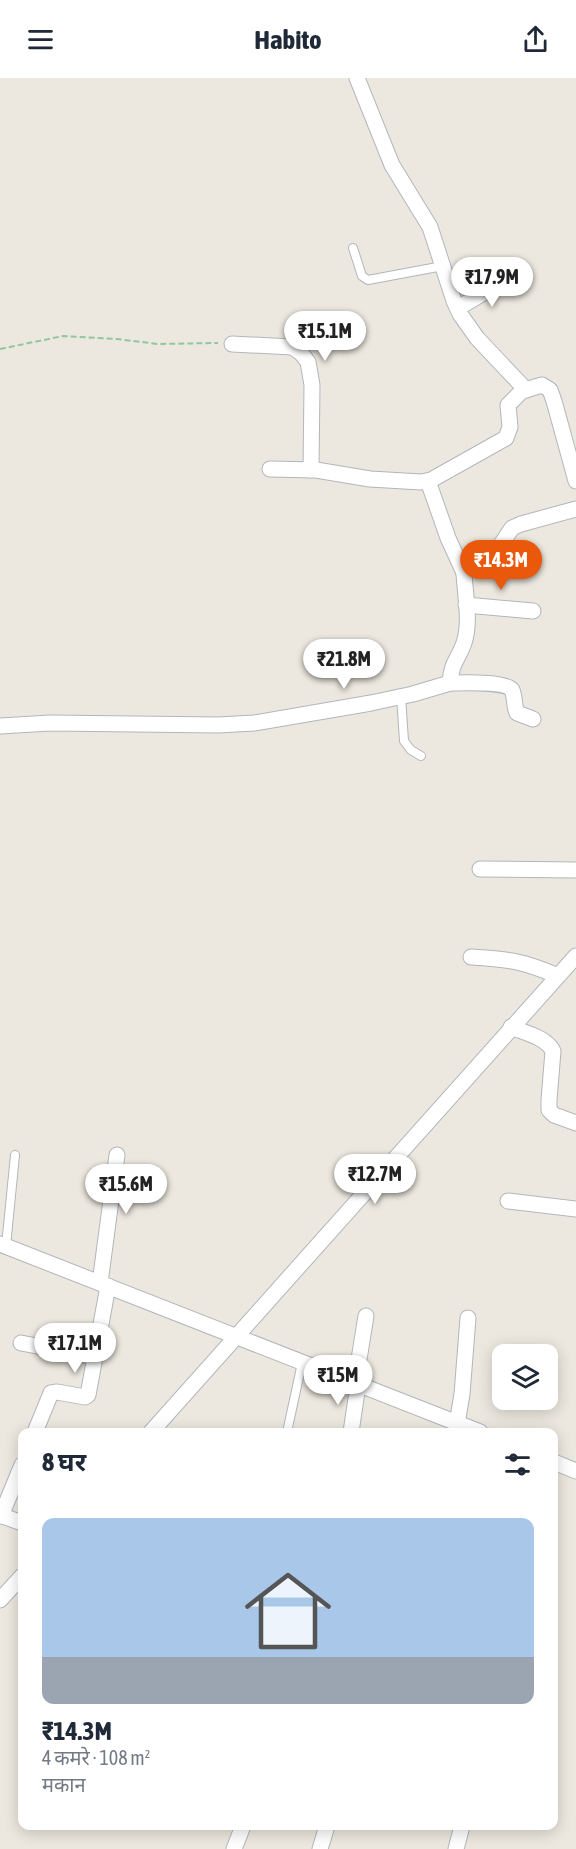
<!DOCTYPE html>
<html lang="hi">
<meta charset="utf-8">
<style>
body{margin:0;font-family:"Asap Condensed","Noto Sans Devanagari",sans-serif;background:#f6f6f7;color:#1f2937;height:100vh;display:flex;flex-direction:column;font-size:22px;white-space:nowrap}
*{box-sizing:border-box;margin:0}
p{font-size:20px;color:#747a83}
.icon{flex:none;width:33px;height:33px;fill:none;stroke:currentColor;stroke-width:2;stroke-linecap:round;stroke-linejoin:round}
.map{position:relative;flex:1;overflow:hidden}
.drawer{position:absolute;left:18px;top:1350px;width:540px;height:402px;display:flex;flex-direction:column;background:#fff;border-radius:12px;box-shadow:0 3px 15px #0003}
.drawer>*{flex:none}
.tools{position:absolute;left:492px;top:1266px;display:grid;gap:12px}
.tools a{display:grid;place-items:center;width:66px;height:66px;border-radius:12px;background:#fff;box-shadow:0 3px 15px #0003;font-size:30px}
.price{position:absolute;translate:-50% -51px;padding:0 14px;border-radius:21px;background:#fff;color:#222;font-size:20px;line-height:39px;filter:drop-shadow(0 2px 3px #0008)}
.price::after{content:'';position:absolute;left:50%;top:36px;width:18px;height:14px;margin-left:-9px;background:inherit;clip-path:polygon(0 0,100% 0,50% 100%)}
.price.current{background:#ea580c;color:#fff}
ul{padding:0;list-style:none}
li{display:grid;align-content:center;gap:12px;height:318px;padding:0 24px}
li+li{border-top:2px solid #e0e1e3}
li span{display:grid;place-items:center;height:186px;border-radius:12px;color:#555}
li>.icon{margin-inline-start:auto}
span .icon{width:108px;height:108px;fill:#fffc;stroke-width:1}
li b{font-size:26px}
h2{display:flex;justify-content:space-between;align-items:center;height:72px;padding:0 24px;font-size:26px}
header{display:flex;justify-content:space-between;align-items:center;height:78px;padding:0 24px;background:#fff;font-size:27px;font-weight:700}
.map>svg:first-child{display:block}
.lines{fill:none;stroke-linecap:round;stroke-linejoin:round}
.service-casing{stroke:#b2b6bb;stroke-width:10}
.minor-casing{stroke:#b2b6bb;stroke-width:17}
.path{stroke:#92c79e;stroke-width:2;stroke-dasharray:6 3;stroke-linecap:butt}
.service{stroke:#fff;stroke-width:8}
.minor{stroke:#fff;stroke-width:15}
</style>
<header><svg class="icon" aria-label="menu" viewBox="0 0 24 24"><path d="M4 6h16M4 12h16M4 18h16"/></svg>Habito<svg class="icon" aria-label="share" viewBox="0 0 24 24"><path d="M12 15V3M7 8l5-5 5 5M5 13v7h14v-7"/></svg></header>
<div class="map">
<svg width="576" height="1771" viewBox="0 0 576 1771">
<rect width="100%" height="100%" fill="#ece8df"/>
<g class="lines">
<!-- service casing -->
<g class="service-casing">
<g id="service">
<polyline points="353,170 362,198 368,202 443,188"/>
<polyline points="401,618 404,663 411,672 421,678"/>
<polyline points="6,1168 15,1077"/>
<polyline points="287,1354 302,1285"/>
</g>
</g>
<!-- minor casing -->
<g class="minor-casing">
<g id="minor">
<polyline points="357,0 392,87 430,149 454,223 460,236 477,260 526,312"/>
<polyline points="458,230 509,200"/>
<polyline points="232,266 292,269 301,275 308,284 312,307 311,392"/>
<polyline points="270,391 316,392 370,401 421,404 431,402 506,360 510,349 508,327 522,313 542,307 550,312 554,323 576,403"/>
<polyline points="428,403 448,460 464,495"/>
<polyline points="466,527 533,533"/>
<path d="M450 605C461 605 506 603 512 612 515 618 514 629 517 635L533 641"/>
<path d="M0 648 50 645 218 647 254 645 371 625 413 616 450 605C451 585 458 582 464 565 471 544 465 517 464 495L494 477 512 450 521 446 576 431"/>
<polyline points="480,791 576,792"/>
<path d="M471 879C508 881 523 883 558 898"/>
<path d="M511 949C525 955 546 959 553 973L549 1022V1032L554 1037 576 1045"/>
<polyline points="508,1123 576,1131"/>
<polyline points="0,1166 480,1354"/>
<polyline points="100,1205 117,1077"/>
<polyline points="21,1265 95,1279"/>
<polyline points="355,1306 366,1238"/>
<polyline points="457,1346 462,1316 468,1240"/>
<polyline points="35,1354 51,1315 57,1314 85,1319 88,1317 108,1208"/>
<polyline points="151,1354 576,878"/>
<polyline points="351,1354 358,1307"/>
<polyline points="554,1384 576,1393"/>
<polyline points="0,1437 22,1445"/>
<polyline points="1,1438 22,1387"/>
<polyline points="0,1522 22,1498"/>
<polyline points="234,1771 243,1748"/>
<polyline points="320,1771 327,1748"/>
<polyline points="456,1771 462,1748"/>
</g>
</g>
<!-- path -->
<polyline class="path" points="0,271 63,258 117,261 158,266 218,265"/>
<!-- service -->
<use href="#service" class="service"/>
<!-- minor -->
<use href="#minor" class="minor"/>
</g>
</svg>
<div class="tools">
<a><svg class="icon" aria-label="layers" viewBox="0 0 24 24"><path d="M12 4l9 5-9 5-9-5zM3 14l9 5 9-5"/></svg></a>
</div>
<b class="price" style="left:492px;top:230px">₹17.9M</b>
<b class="price" style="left:325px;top:284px">₹15.1M</b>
<b class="price current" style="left:501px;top:513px">₹14.3M</b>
<b class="price" style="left:344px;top:612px">₹21.8M</b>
<b class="price" style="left:375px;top:1127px">₹12.7M</b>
<b class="price" style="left:126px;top:1137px">₹15.6M</b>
<b class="price" style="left:75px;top:1296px">₹17.1M</b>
<b class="price" style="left:338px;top:1328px">₹15M</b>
<section class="drawer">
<h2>8 घर<svg class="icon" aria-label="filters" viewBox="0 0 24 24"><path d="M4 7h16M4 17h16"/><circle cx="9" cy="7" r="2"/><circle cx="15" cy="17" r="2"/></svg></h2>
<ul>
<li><span style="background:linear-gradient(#a9c7e8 75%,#9aa5b1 0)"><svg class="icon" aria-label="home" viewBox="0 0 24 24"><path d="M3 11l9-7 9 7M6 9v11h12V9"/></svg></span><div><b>₹14.3M</b><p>4 कमरे · 108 m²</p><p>मकान</p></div></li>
</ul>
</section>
</div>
